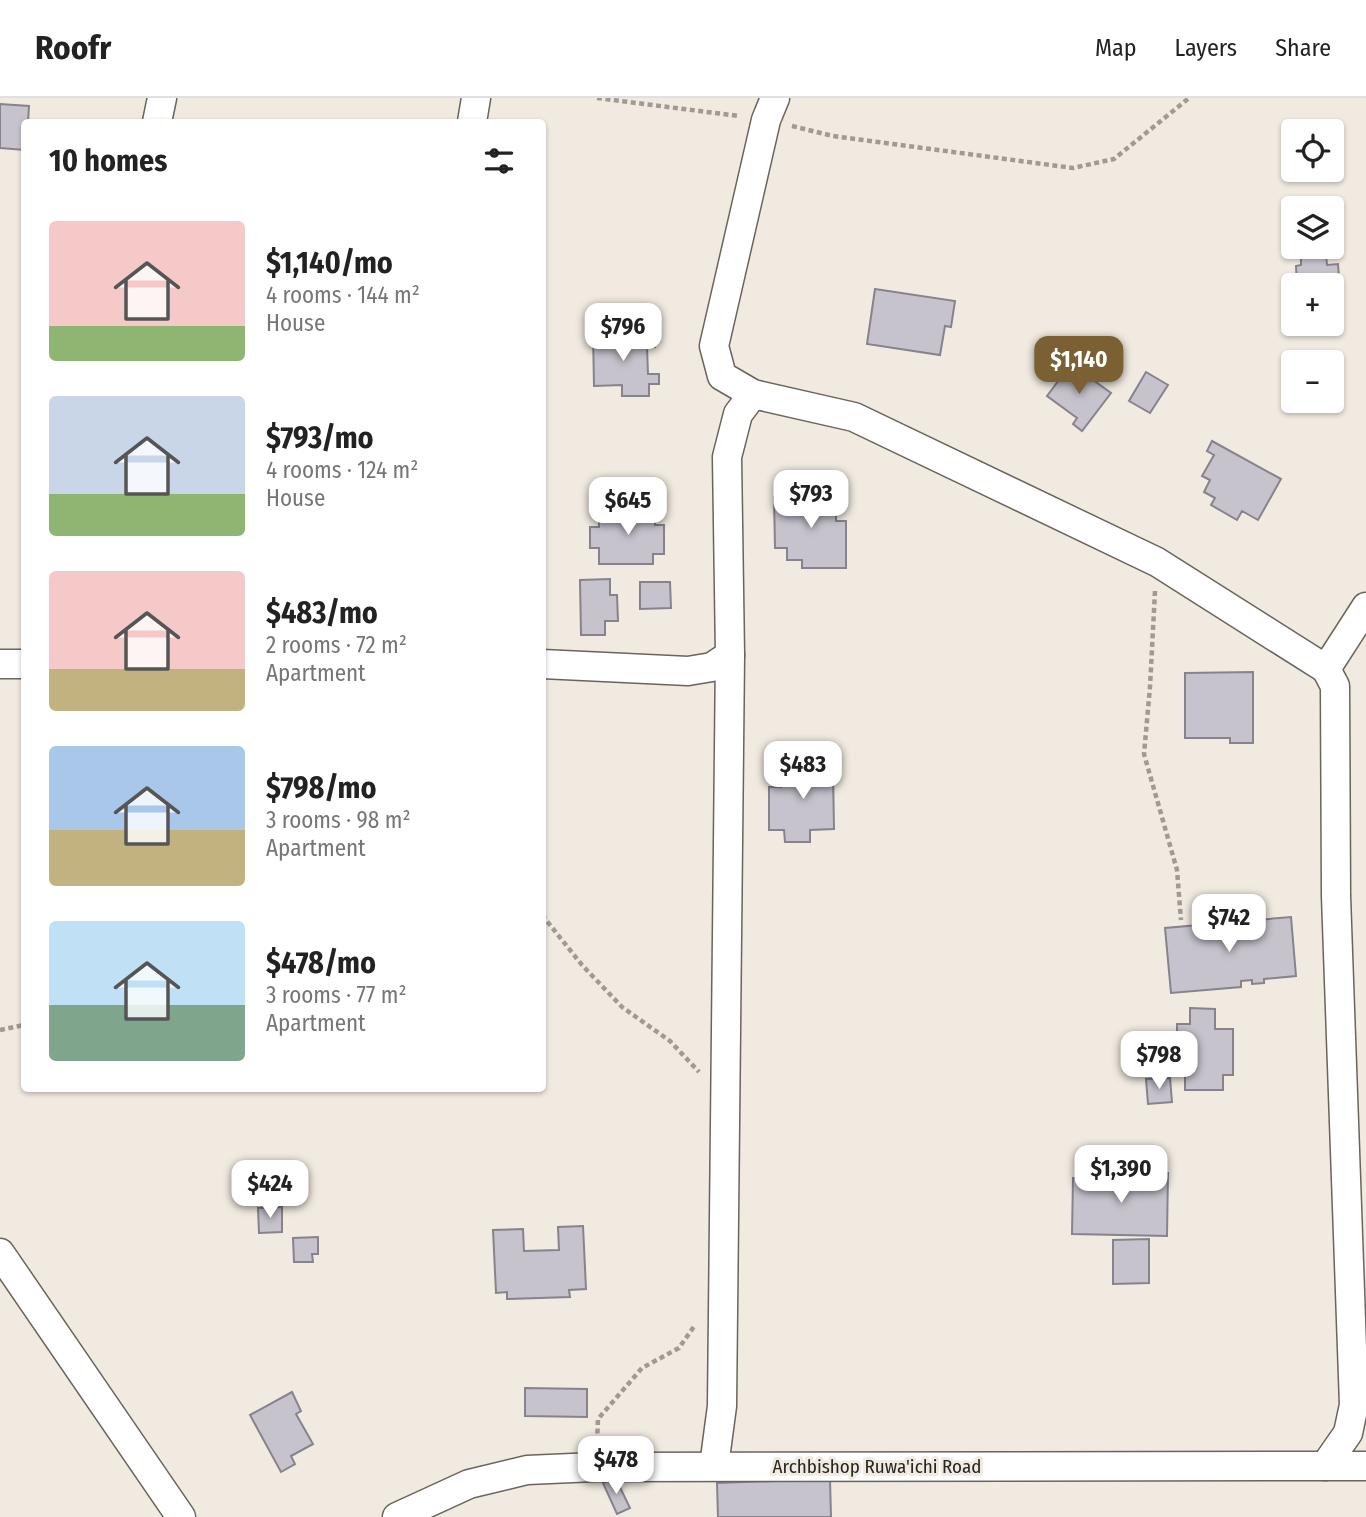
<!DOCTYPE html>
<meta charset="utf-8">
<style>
body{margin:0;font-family:"Fira Sans Condensed",sans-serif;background:#f6f6f6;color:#222;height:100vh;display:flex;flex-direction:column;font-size:26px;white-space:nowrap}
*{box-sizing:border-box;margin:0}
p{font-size:23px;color:#767676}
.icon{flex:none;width:38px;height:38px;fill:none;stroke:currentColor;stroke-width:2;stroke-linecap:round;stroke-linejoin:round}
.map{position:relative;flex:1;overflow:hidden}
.side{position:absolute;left:21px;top:21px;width:525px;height:973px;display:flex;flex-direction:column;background:#fff;border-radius:7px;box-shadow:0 2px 5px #0004}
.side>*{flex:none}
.controls{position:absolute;left:1281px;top:21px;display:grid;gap:14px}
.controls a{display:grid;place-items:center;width:63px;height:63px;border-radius:7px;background:#fff;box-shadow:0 2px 5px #0004;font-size:35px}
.price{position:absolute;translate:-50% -60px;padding:0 16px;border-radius:14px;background:#fff;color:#222;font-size:23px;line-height:46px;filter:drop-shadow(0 2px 4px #0008)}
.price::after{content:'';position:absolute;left:50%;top:42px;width:21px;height:16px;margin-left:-10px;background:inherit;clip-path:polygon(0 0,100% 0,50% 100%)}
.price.current{background:#7a6032;color:#fff}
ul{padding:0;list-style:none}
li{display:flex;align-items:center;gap:21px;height:175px;padding:0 28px}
li span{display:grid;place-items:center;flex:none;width:196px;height:140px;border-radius:7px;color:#555}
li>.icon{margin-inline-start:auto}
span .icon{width:84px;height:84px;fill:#fffc;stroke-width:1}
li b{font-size:30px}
h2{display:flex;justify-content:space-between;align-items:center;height:84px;padding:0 28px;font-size:30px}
header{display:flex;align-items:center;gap:42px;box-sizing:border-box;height:98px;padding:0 35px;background:#fff;border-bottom:2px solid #e0e0e0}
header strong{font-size:33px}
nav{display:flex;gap:38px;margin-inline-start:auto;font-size:24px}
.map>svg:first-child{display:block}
.building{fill:#c6c3cd;stroke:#87838d;stroke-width:2}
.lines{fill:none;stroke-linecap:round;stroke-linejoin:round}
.minor-casing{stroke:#6a645c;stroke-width:31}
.path{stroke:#a09a93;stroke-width:4.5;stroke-dasharray:5 3.5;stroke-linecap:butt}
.minor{stroke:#fff;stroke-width:28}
.labels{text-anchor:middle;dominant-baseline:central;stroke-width:6;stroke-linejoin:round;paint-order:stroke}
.street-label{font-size:19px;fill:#292622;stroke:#f1eae1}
</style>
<header>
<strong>Roofr</strong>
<nav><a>Map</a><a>Layers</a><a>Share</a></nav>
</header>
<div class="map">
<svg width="1366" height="1419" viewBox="0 0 1366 1419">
<rect width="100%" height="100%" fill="#f1eae1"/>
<!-- building -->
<g class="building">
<polygon points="0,6 29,8 28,24 24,24 24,52 0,50"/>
<polygon points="1326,156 1327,167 1338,166 1339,179 1333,179 1335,206 1332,206 1332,187 1297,187 1296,168 1301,167 1301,158"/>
<polygon points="875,191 955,203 951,229 945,228 940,257 867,246"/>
<polygon points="593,235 618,235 618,246 626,246 626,235 645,235 645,242 655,242 655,249 647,249 648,276 659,276 659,286 649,286 649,298 622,298 622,287 594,288"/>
<polygon points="1071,266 1111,295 1082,333 1073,326 1077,320 1047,298"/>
<polygon points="1146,274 1168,287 1150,315 1129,303"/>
<polygon points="1212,343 1281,381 1258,422 1242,413 1237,422 1211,407 1215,400 1204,394 1210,382 1202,378 1214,357 1207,353"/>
<polygon points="802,392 836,392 836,423 846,423 846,470 802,470 802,462 787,462 787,450 775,450 774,399 802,399"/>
<polygon points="599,412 655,412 655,427 664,427 664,456 653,456 653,466 599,466 599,450 590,450 590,429 599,429"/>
<polygon points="610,481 610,497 617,497 618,523 605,523 605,537 581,537 580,482"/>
<polygon points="640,484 670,484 671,510 640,511"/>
<polygon points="1253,574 1253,645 1230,645 1230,640 1185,640 1185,575"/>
<polygon points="795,660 822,660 822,674 833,674 834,731 810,732 810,744 785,744 784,732 769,732 769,689 781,689 780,672 795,672"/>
<polygon points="1291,819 1296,878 1264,881 1264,885 1252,886 1252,882 1241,883 1241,889 1171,895 1165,830"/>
<polygon points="1190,910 1215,911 1215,931 1233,931 1233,977 1223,977 1223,992 1185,992 1185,968 1177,968 1177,926 1190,926"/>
<polygon points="1170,980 1172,1004 1148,1006 1146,981"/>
<polygon points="1121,1074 1168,1075 1167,1138 1072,1136 1073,1080 1121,1081"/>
<polygon points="282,1109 282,1134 259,1135 258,1110"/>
<polygon points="583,1128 586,1191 569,1192 570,1199 507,1201 507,1194 496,1195 493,1132 523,1131 524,1153 559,1152 558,1129"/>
<polygon points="318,1139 318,1156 312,1156 313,1164 294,1164 293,1140"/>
<polygon points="1149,1141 1149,1185 1113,1186 1113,1142"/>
<polygon points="525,1290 587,1291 587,1319 525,1318"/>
<polygon points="292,1294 301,1313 296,1316 313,1346 291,1358 295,1366 281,1374 250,1317"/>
<polygon points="615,1379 630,1410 617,1416 603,1385"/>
<polygon points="830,1381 831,1419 718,1419 717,1385"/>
</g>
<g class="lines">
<!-- minor casing -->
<g class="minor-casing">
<g id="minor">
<polyline points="775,0 766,22 714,248 722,278 753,296 854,319 1157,464 1326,571 1335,588 1336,798 1354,1307 1348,1335 1325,1368"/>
<polyline points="157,24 162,0"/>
<polyline points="472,24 476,0"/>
<polyline points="0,566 24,566"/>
<polyline points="542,566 688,573 712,569 730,557 727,359 738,316 753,296"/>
<polyline points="1326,571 1366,509"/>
<polyline points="0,1155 181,1419"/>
<polyline points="714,1368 722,1308 730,557"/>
<polyline points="397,1419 469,1386 527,1372 595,1369 1366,1368"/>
</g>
</g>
<!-- path -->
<g class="path">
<polyline points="597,0 739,18"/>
<polyline points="792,28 833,38 1073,70 1114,61 1189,0"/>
<polyline points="1155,493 1150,589 1144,656 1177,772 1181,822"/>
<polyline points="542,817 582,867 622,909 670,943 699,974"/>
<polyline points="0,932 24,927"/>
<polyline points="597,1344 598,1321 642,1270 679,1250 695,1227"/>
</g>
<!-- minor -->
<use href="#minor" class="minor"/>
</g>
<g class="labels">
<!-- street labels -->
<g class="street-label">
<text x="877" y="1368">Archbishop Ruwa'ichi Road</text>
</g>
</g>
</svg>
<div class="controls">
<a><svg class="icon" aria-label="locate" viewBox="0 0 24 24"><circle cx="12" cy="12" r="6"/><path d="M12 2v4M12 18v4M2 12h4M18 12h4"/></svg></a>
<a><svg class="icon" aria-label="layers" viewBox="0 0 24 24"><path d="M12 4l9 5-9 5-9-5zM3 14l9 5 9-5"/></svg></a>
<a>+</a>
<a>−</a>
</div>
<b class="price" style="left:623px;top:265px">$796</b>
<b class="price current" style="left:1079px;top:298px">$1,140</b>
<b class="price" style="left:811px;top:432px">$793</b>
<b class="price" style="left:628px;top:439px">$645</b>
<b class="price" style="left:803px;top:703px">$483</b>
<b class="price" style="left:1229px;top:856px">$742</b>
<b class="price" style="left:1159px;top:993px">$798</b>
<b class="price" style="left:1121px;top:1107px">$1,390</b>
<b class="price" style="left:270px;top:1122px">$424</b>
<b class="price" style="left:616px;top:1398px">$478</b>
<section class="side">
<h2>10 homes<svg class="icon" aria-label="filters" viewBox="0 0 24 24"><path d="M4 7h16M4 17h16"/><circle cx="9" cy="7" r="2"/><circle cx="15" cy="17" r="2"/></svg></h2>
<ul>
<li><span style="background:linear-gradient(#f6c9c9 75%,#8fb573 0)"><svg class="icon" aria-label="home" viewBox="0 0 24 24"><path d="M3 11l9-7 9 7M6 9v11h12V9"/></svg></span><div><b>$1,140/mo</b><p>4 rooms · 144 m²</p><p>House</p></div></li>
<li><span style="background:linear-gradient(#c9d6e8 70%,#8fb573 0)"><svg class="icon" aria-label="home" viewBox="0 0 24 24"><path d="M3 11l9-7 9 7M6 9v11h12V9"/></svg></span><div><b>$793/mo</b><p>4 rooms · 124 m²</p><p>House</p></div></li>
<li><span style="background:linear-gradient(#f6c9c9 70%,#c2b280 0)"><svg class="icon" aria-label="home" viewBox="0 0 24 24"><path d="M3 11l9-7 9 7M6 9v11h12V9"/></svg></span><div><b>$483/mo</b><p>2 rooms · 72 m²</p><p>Apartment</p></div></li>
<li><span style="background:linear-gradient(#a9c7e8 60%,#c2b280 0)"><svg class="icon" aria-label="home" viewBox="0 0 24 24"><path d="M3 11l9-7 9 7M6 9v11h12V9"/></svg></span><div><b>$798/mo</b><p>3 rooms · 98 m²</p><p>Apartment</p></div></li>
<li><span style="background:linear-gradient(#bfe0f5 60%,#7fa58c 0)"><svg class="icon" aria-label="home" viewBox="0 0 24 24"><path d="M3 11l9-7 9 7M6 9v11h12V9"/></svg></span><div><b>$478/mo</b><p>3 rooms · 77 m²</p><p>Apartment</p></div></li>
</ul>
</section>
</div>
